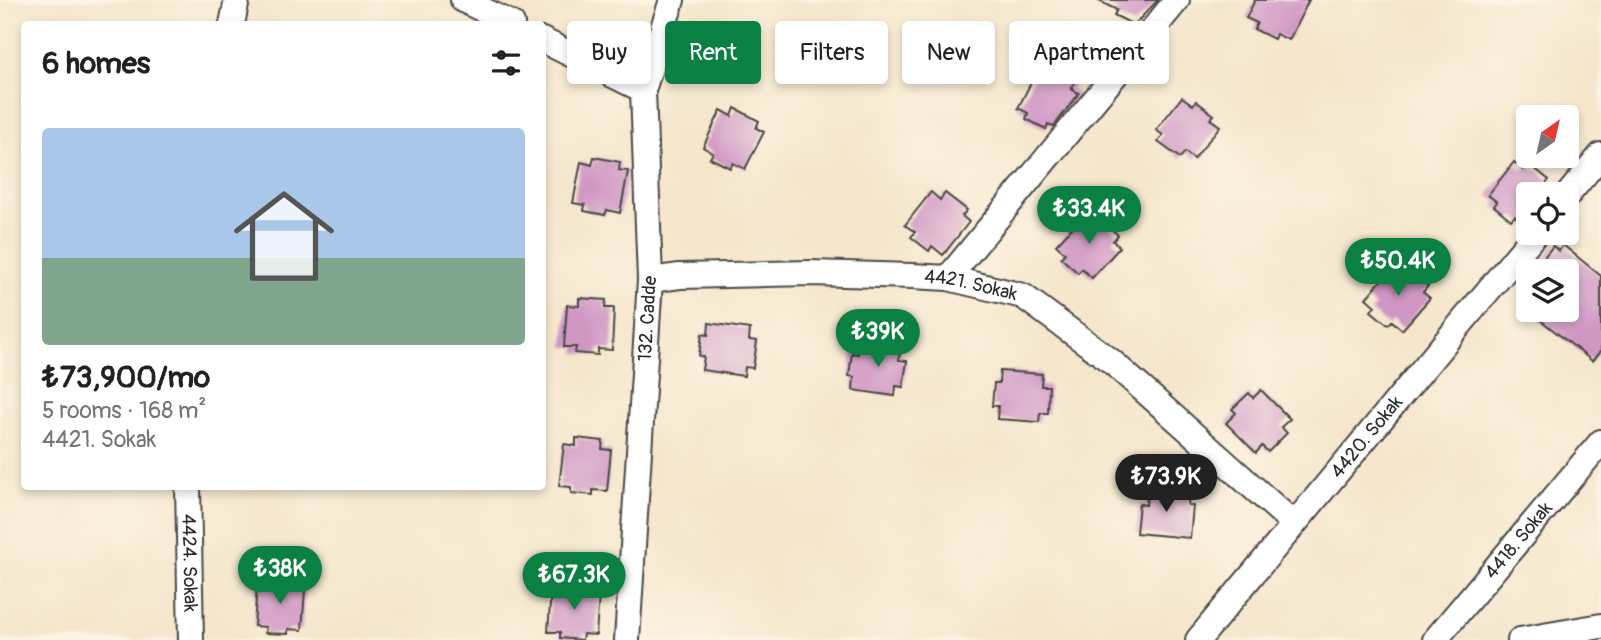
<!DOCTYPE html>
<meta charset="utf-8">
<style>
body{margin:0;font-family:Pangolin,sans-serif;background:#f6f6f6;color:#202124;height:100vh;display:flex;flex-direction:column;font-size:26px;white-space:nowrap}
*{box-sizing:border-box;margin:0}
p{font-size:23px;color:#757577}
.icon{flex:none;width:38px;height:38px;fill:none;stroke:currentColor;stroke-width:2;stroke-linecap:round;stroke-linejoin:round}
.map{position:relative;flex:1;overflow:hidden}
.panel{position:absolute;left:21px;top:21px;width:525px;height:469px;display:flex;flex-direction:column;background:#fff;border-radius:7px;box-shadow:0 4px 10px #0003}
.panel>*{flex:none}
.banner{position:absolute;left:567px;top:21px;width:665px;height:63px;display:flex;gap:14px}
.needle{width:46px;rotate:34deg}
.buttons{position:absolute;left:1516px;top:105px;display:grid;gap:14px}
.buttons a{display:grid;place-items:center;width:63px;height:63px;border-radius:7px;background:#fff;box-shadow:0 4px 10px #0003;font-size:35px}
.price{position:absolute;translate:-50% -60px;padding:0 16px;border-radius:24px;background:#0b8043;color:#fff;font-size:23px;line-height:46px;filter:drop-shadow(0 2px 4px #0008)}
.price::after{content:'';position:absolute;left:50%;top:42px;width:21px;height:16px;margin-left:-10px;background:inherit;clip-path:polygon(0 0,100% 0,50% 100%)}
.price.on{background:#222;color:#fff}
ul{padding:0;list-style:none}
li{display:grid;align-content:center;gap:14px;height:371px;padding:0 21px}
li+li{border-top:2px solid #e0e0e0}
li span{display:grid;place-items:center;height:217px;border-radius:7px;color:#555}
li>.icon{margin-inline-start:auto}
span .icon{width:126px;height:126px;fill:#fffc;stroke-width:1}
li b{font-size:30px}
h2{display:flex;justify-content:space-between;align-items:center;height:84px;padding:0 21px;font-size:30px}
.pill{padding:0 24px;border-radius:7px;background:#fff;box-shadow:0 4px 10px #0003;font-size:24px;line-height:63px}
.pill.on{background:#0b8043;color:#fff}
.map>svg:first-child{display:block}
.building{fill:#d097c5}
.lines{fill:none;stroke-linecap:round;stroke-linejoin:round}
.minor-casing{stroke:#494743;stroke-width:28}
.minor{stroke:#fff;stroke-width:24}
.labels{text-anchor:middle;dominant-baseline:central;stroke-width:7;stroke-linejoin:round;paint-order:stroke}
.street-label{font-size:19px;fill:#2b2b2b;stroke:#fcf5e5}
</style>
<div class="map">
<svg width="1601" height="640" viewBox="0 0 1601 640">
<rect width="100%" height="100%" fill="#fcf5e5"/>
<filter id="ink" filterUnits="userSpaceOnUse"><feTurbulence type="fractalNoise" baseFrequency=".0143" numOctaves="2"/><feDisplacementMap in="SourceGraphic" scale="14" xChannelSelector="R" yChannelSelector="G"/><feConvolveMatrix kernelMatrix="1 2 1 2 8 2 1 2 1" color-interpolation-filters="sRGB"/></filter>
<filter id="wash" filterUnits="userSpaceOnUse"><feTurbulence type="fractalNoise" baseFrequency=".00686" numOctaves="4" result="noise"/><feDisplacementMap in="SourceGraphic" scale="28" xChannelSelector="R" yChannelSelector="G"/><feGaussianBlur stdDeviation="1.57" result="paint"/><feColorMatrix in="noise" values="0 0 0 0 0 0 0 0 0 0 0 0 0 0 0 0 0 1.4 0 .05"/><feComposite in="paint" operator="in"/></filter>
<g filter="url(#wash)">
<rect width="100%" height="100%" fill="#f5e6cc"/>
<g id="blocks">
<!-- building -->
<g class="building">
<polygon points="1097,0 1158,0 1134,25 1114,15 1117,10"/>
<polygon points="1255,0 1309,0 1289,40 1276,34 1274,39 1254,29 1257,23 1246,18"/>
<polygon points="1051,69 1075,82 1071,89 1079,93 1054,126 1048,124 1046,129 1026,119 1028,113 1018,108 1037,71 1047,77"/>
<polygon points="1182,97 1193,105 1196,101 1214,115 1210,119 1220,126 1194,159 1185,152 1180,158 1158,142 1163,135 1156,130"/>
<polygon points="735,108 759,121 756,128 764,132 745,169 733,163 730,168 710,158 713,153 703,147 721,110 732,116"/>
<polygon points="594,157 620,162 619,170 628,171 620,213 607,210 605,215 584,211 585,205 573,203 581,162 592,165"/>
<polygon points="1514,162 1523,170 1528,163 1549,180 1538,194 1528,194 1528,221 1524,224 1515,216 1511,220 1494,206 1497,202 1488,195"/>
<polygon points="931,192 940,200 945,193 967,210 962,216 969,222 943,255 932,246 929,251 911,237 915,232 905,225"/>
<polygon points="1084,215 1093,223 1098,217 1118,235 1113,241 1120,247 1092,278 1082,269 1078,273 1061,258 1065,253 1056,245"/>
<polygon points="1563,245 1601,276 1601,351 1592,361 1528,310 1566,310 1566,271 1533,271 1553,246 1559,251"/>
<polygon points="1393,267 1402,275 1407,269 1428,286 1423,292 1430,298 1402,330 1392,321 1388,325 1371,311 1375,306 1366,298"/>
<polygon points="579,298 606,300 605,308 614,308 612,350 598,349 598,355 575,353 576,347 564,347 567,305 579,306"/>
<polygon points="709,323 750,329 749,340 757,341 753,368 745,367 744,376 702,370 704,357 699,356 702,334 708,335"/>
<polygon points="859,342 900,348 899,360 907,361 903,387 896,386 895,396 853,390 854,377 849,376 852,353 858,354"/>
<polygon points="1000,371 1042,374 1041,386 1049,386 1048,413 1040,413 1039,422 997,419 998,406 992,406 994,383 999,383"/>
<polygon points="1261,390 1290,419 1281,427 1287,433 1268,452 1262,446 1256,453 1226,423 1236,413 1232,409 1249,393 1253,398"/>
<polygon points="576,438 603,441 602,449 611,450 607,491 593,490 593,495 571,493 571,487 559,486 564,444 576,446"/>
<polygon points="1148,488 1189,492 1188,505 1193,506 1190,538 1136,533 1139,504 1146,505"/>
<polygon points="269,578 296,580 296,588 305,589 302,630 288,629 288,634 265,633 266,627 254,626 257,585 269,586"/>
<polygon points="564,583 591,585 590,593 599,594 596,635 583,634 582,640 560,638 560,632 548,632 551,590 563,591"/>
</g>
</g>
</g>
<g filter="url(#ink)">
<use href="#blocks" fill-opacity="0" stroke="#494743" stroke-width="2"/>
<g class="lines">
<!-- minor casing -->
<g class="minor-casing">
<g id="minor">
<polyline points="463,0 512,24"/>
<polyline points="232,24 237,0"/>
<polyline points="542,40 643,90"/>
<polyline points="1566,197 1601,155"/>
<polyline points="948,278 1177,0"/>
<path id="s1" d="M650 280 680 276 811 273 912 276 948 278 1023 296 1111 361 1293 523"/>
<path id="s2" d="M188 486 191 640"/>
<path id="s3" d="M627 640 650 280 643 90 672 0"/>
<path id="s4" d="M1198 640 1536 233"/>
<path id="s5" d="M1435 640 1601 442"/>
<polyline points="1520,640 1601,626"/>
</g>
</g>
<!-- minor -->
<use href="#minor" class="minor"/>
</g>
</g>
<g class="labels">
<!-- street labels -->
<g class="street-label">
<text stroke="none"><textPath href="#s1" startOffset="322">4421. Sokak</textPath></text>
<text stroke="none"><textPath href="#s3" startOffset="322">132. Cadde</textPath></text>
<text stroke="none"><textPath href="#s4" startOffset="264">4420. Sokak</textPath></text>
<text stroke="none"><textPath href="#s5" startOffset="130">4418. Sokak</textPath></text>
<text stroke="none"><textPath href="#s2" startOffset="77">4424. Sokak</textPath></text>
</g>
</g>
</svg>
<div class="buttons">
<a><svg class="needle" viewBox="-14 -14 28 28"><path d="M0-13l5 13h-10z" fill="#e53935"/><path d="M0 13l5-13h-10z" fill="#757577"/></svg></a>
<a><svg class="icon" aria-label="locate" viewBox="0 0 24 24"><circle cx="12" cy="12" r="6"/><path d="M12 2v4M12 18v4M2 12h4M18 12h4"/></svg></a>
<a><svg class="icon" aria-label="layers" viewBox="0 0 24 24"><path d="M12 4l9 5-9 5-9-5zM3 14l9 5 9-5"/></svg></a>
</div>
<b class="price" style="left:1089px;top:246px">₺33.4K</b>
<b class="price" style="left:1398px;top:298px">₺50.4K</b>
<b class="price" style="left:878px;top:369px">₺39K</b>
<b class="price on" style="left:1166px;top:514px">₺73.9K</b>
<b class="price" style="left:280px;top:606px">₺38K</b>
<b class="price" style="left:574px;top:612px">₺67.3K</b>
<div class="banner">
<a class="pill">Buy</a>
<a class="pill on">Rent</a>
<a class="pill">Filters</a>
<a class="pill">New</a>
<a class="pill">Apartment</a>
</div>
<section class="panel">
<h2>6 homes<svg class="icon" aria-label="filters" viewBox="0 0 24 24"><path d="M4 7h16M4 17h16"/><circle cx="9" cy="7" r="2"/><circle cx="15" cy="17" r="2"/></svg></h2>
<ul>
<li><span style="background:linear-gradient(#a9c7e8 60%,#7fa58c 0)"><svg class="icon" aria-label="home" viewBox="0 0 24 24"><path d="M3 11l9-7 9 7M6 9v11h12V9"/></svg></span><div><b>₺73,900/mo</b><p>5 rooms · 168 m²</p><p>4421. Sokak</p></div></li>
</ul>
</section>
</div>
